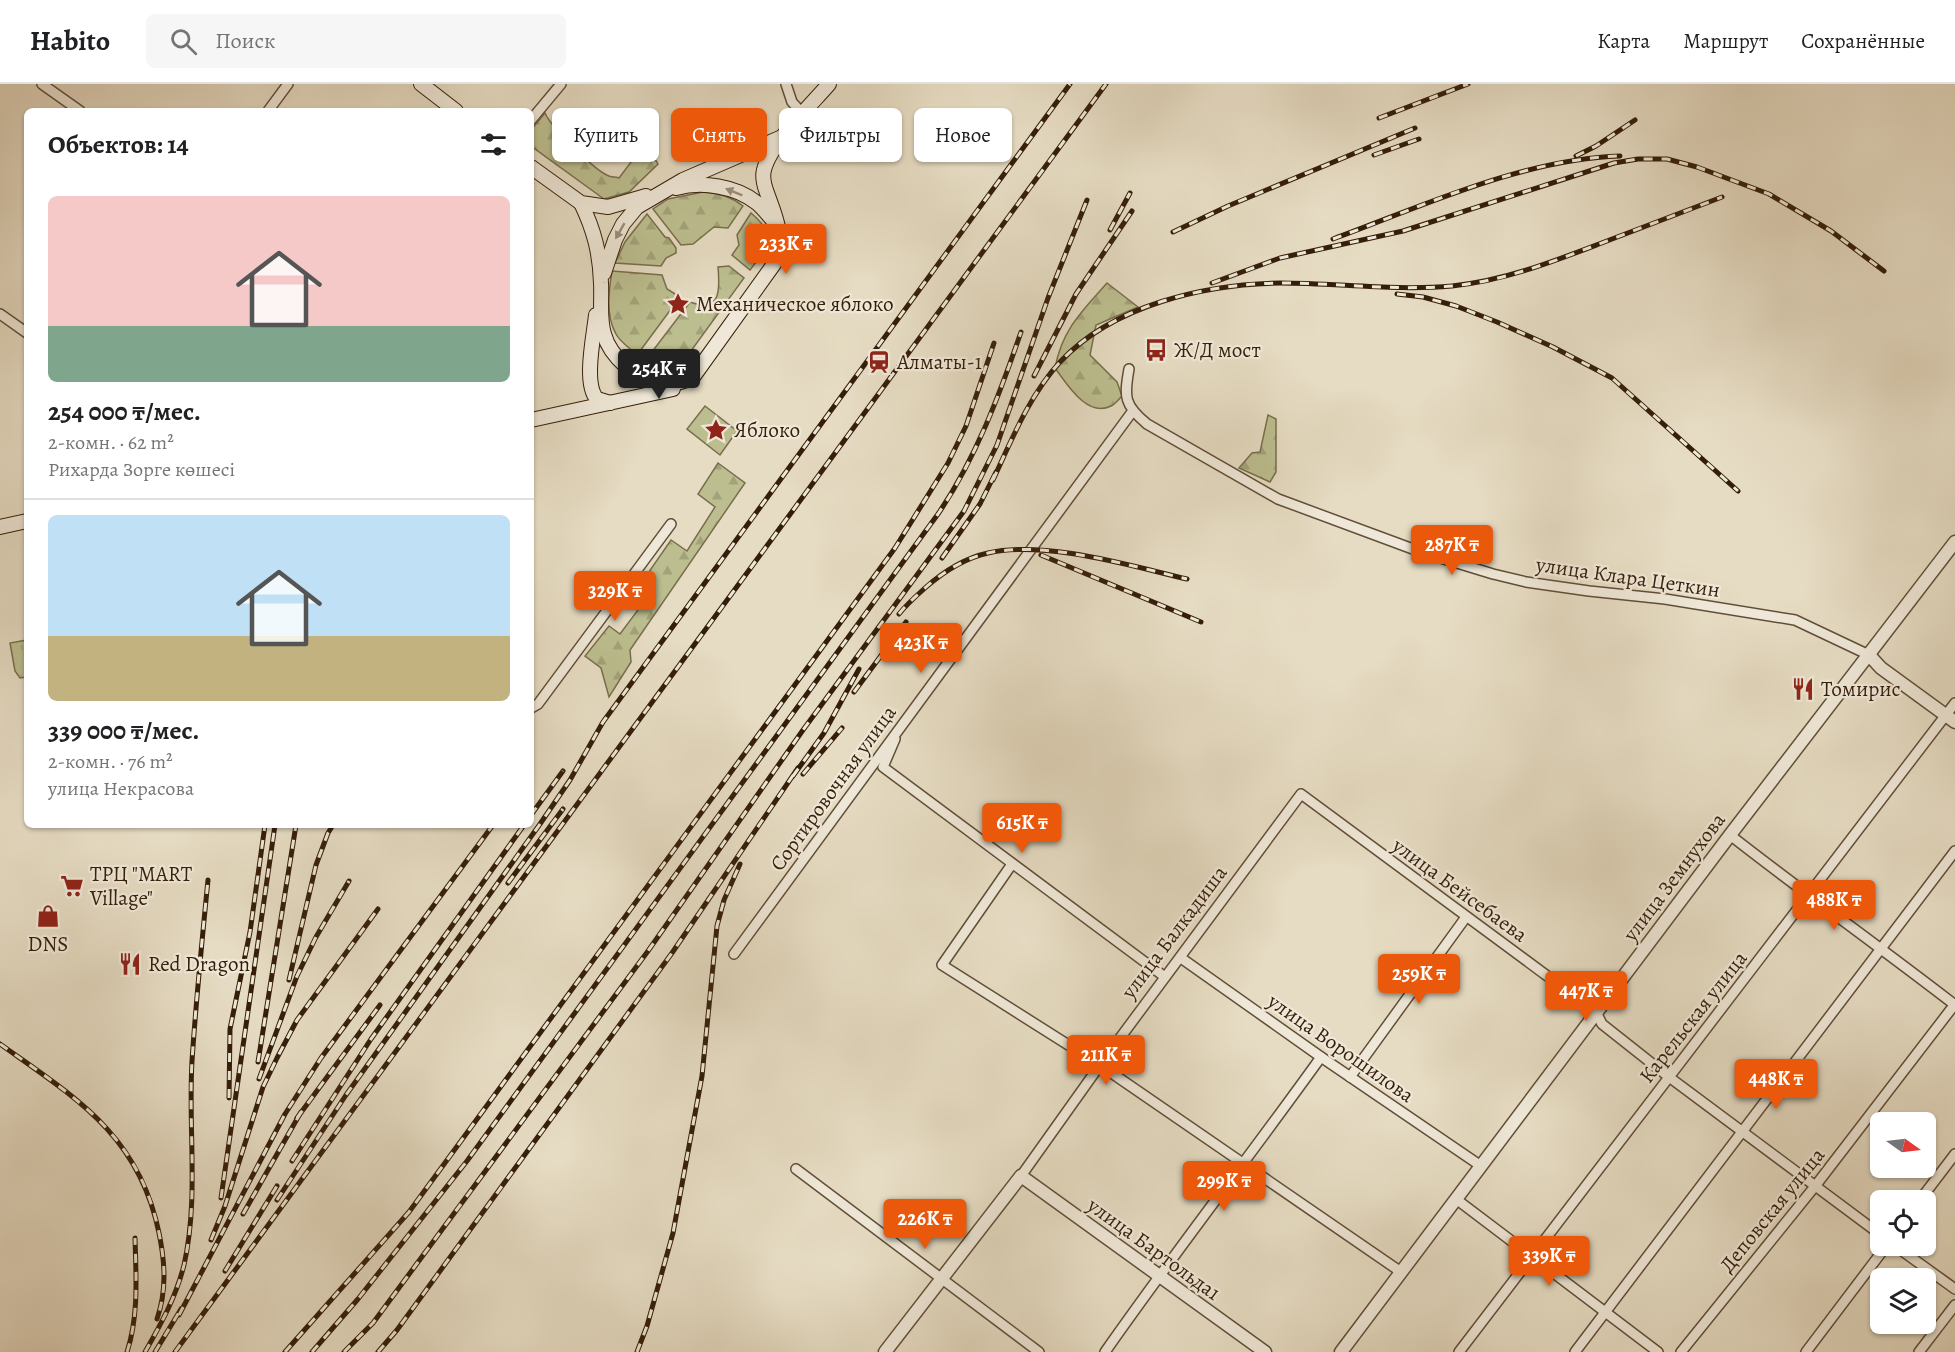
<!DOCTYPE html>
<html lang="ru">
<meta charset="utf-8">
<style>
body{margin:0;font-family:Alegreya,serif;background:#f6f6f6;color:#202124;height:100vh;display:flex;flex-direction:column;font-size:22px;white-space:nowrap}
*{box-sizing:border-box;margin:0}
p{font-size:20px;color:#757577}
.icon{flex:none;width:33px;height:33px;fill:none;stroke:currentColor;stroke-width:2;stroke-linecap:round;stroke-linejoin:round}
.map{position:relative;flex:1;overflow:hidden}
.sheet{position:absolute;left:24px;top:24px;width:510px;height:720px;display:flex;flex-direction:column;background:#fff;border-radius:9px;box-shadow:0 2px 4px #0004}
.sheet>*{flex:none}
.top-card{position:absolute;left:552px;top:24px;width:570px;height:54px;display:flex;gap:12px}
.needle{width:39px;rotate:104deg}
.fabs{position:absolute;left:1870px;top:1028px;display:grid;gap:12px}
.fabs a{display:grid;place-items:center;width:66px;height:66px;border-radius:9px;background:#fff;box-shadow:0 2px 4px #0004;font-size:30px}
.price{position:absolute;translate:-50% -51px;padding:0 14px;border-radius:6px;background:#ea580c;color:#fff;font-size:20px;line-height:39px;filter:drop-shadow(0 2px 3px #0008)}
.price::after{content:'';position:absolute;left:50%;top:36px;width:18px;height:14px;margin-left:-9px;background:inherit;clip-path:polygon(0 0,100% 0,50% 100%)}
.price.current{background:#222;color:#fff}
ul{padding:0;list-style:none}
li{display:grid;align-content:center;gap:12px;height:318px;padding:0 24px}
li+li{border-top:2px solid #e0e0e0}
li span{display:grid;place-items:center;height:186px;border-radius:9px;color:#555}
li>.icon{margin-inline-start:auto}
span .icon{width:108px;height:108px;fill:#fffc;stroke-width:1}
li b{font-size:26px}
h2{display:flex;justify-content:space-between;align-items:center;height:72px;padding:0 24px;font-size:26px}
.chip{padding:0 21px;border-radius:9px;background:#fff;box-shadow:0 2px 4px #0004;font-size:21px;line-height:54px}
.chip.current{background:#ea580c;color:#fff}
header{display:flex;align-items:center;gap:36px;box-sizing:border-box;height:84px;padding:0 30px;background:#fff;border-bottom:2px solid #e0e0e0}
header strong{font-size:28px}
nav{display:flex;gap:33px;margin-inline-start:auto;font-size:21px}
.search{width:420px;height:54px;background:#f6f6f6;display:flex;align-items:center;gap:15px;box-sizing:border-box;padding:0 21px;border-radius:9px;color:#757577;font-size:22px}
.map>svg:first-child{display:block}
.grass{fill:url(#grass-tufts);stroke:#786e4c;stroke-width:1.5}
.forest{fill:url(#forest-firs);stroke:#786e4c;stroke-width:1.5}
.park{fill:#bcbe8f;stroke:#786e4c;stroke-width:1.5}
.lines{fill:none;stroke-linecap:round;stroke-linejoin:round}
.minor-casing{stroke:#614e38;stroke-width:12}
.tertiary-casing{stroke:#614e38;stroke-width:15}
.secondary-casing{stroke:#351e09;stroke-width:16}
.minor{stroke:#efe8d8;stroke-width:9}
.tertiary{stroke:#efe8d8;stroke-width:12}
.secondary{stroke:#efe8d8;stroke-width:14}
.rail-casing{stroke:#351e09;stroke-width:5}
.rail{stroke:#efe8d8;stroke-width:3;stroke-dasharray:9;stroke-linecap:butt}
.oneway{fill:#9b8d7b}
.labels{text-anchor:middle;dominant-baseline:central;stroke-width:4.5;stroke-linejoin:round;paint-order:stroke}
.poi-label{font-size:21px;fill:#351e09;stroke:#efe8d8;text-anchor:start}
.street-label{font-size:21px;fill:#351e09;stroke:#efe8d8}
</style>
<header>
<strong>Habito</strong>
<div class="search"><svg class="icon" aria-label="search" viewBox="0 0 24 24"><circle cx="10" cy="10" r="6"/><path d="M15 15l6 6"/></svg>Поиск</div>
<nav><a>Карта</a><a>Маршрут</a><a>Сохранённые</a></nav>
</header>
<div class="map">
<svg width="1955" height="1268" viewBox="0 0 1955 1268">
<defs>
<pattern id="grass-tufts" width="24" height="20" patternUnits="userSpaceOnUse" patternTransform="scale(1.5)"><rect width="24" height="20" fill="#bcbe8f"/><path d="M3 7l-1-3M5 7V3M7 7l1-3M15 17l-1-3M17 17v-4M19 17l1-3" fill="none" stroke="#a2a37a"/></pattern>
<pattern id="forest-firs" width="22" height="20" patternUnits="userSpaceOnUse" patternTransform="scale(1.5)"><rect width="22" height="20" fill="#bcbe8f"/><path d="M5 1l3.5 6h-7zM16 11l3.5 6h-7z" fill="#a2a37a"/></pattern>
</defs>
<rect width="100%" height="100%" fill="#e6dcc3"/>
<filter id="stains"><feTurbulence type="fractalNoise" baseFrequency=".00333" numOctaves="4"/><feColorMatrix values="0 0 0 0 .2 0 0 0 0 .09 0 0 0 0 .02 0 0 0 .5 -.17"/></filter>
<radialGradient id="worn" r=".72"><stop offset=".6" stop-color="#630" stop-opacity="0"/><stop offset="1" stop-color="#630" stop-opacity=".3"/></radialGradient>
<!-- grass -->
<polygon class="grass" points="27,556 27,563 25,564 27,593 20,594 15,587 10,559"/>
<!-- forest -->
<g class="forest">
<path d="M545 29C551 43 595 87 609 92 610 93 618 93 619 94L631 78 651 68 658 80 629 108 604 115 531 62V46Z"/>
<path d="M703 108C718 109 731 112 743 122L728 144 714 143 693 160 681 161 653 125 668 115Z"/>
<path d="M751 129C779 153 769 161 750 186L732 171 739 161 737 151Z"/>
<polygon points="647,130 665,153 669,154 676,164 676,169 666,174 661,182 615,179 625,158"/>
<path d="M729 182 744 194 683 278C670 290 659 286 645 277L690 218C721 229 720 206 718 183Z"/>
<path d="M612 187 662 191 667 205 680 213 637 271C630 264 620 258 616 250 605 231 609 206 612 187Z"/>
<path d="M1107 199 1138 223 1096 241 1090 271 1117 298 1122 312C1119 315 1115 320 1111 322 1087 334 1067 300 1055 284 1062 246 1082 227 1107 199Z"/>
<polygon points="1268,331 1276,335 1276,388 1270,398 1239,384 1252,369 1260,368"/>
<polygon points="718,379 745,399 630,566 631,578 609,613 601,584 585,572 609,542 620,550 638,526 628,518 671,456 687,467 715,423 698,410"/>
</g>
<!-- park -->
<polygon class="park" points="705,322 737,347 720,371 687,345"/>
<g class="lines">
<!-- minor casing -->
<g class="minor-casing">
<g id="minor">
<polyline points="42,0 80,27"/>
<polyline points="786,0 792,18 803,30"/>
<polyline points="268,27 288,0"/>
<polyline points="531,36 561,0"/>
<polyline points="0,230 27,249"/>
<path d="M1129 285C1124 313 1124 321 1147 340L1278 415 1421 468 1493 490 1526 498 1589 507 1665 515 1795 536 1869 571"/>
<polyline points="531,624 538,620 671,440"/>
<polyline points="895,655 883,683 1165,893"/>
<path d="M1730 751C1804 809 1880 863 1955 921"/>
<polyline points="1012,780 942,881 1100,981 1401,1188"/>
<polyline points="734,870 1132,328"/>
<polyline points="1181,874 1321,973 1481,1082"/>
<polyline points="1350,993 1466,833"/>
<polyline points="796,1085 1039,1268"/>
<polyline points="1021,1092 1100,981 1301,710 1596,928 1602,940 1669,993 1881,1151"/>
<polyline points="1456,1115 1658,1268"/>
<polyline points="1920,1116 1955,1070"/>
<polyline points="1894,1161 1955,1205"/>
<path d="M1105 1268C1175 1168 1250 1072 1321 973"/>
<polyline points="1459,1268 1955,619"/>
<polyline points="1575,1268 1955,767"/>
<polyline points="1681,1268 1816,1101 1955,920"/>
<polyline points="1806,1268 1887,1161"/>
<polyline points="1919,1268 1955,1221"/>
</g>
</g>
<!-- tertiary casing -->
<g class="tertiary-casing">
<g id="tertiary">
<polyline points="1869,571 1881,584 1955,638"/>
<polyline points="885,1268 1021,1092 1265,1268"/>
<polyline points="1341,1268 1730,751 1955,458"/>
</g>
</g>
<!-- secondary casing -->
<g class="secondary-casing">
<g id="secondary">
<polyline points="421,0 456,27"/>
<polyline points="531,83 581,119 608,123 646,112"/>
<path d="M676 104C702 97 736 102 757 119 764 125 770 133 776 140"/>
<path d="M581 119C594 146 600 169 601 199 602 216 599 234 604 250 610 273 638 297 661 300 673 301 683 298 693 293L774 180C786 155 776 134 767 109 764 101 762 93 764 86 770 60 811 21 829 0"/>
<polyline points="604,189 615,156 623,140 637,123 683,96 782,53"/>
<path d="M596 231C594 251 583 300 597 315L610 319"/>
<polyline points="531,336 673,305"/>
<polyline points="0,443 27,437"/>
</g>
</g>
<!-- minor -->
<use href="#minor" class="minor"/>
<!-- tertiary -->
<use href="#tertiary" class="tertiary"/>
<!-- secondary -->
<use href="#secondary" class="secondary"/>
<!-- rail casing -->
<g class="rail-casing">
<g id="rail">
<polyline points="1379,34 1468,0"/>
<polyline points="1374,71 1419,55"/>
<polyline points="1576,72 1596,62 1635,36"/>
<polyline points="1110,146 1130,109"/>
<polyline points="1173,148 1228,122 1415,44"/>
<path d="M1333 155C1423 122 1523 75 1620 72"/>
<polyline points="1212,199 1280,174 1403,147 1614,79 1638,75 1667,75 1697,83 1769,110 1831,147 1884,187"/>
<polyline points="1397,210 1423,213 1456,222 1497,238 1553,263 1612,294 1738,407"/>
<polyline points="1034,292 1076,210 1132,127"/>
<path d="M993 396C1012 355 1029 312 1060 278 1113 221 1205 200 1280 199 1337 199 1395 207 1452 202 1503 197 1552 178 1599 160 1640 144 1681 129 1722 113"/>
<polyline points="1041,471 1201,538"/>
<polyline points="942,474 980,420 996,388"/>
<path d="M899 530C907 520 916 512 925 504 943 488 965 474 988 469 1045 456 1131 482 1187 495"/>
<polyline points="854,608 906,538"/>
<polyline points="803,690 842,644"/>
<polyline points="793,692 824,649 859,585"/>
<polyline points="531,731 563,687"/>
<polyline points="508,799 563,725"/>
<polyline points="289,896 316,781 328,749 333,741"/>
<path d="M0 960C76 1014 139 1051 159 1149 165 1178 167 1206 157 1235"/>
<polyline points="258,978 296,741"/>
<polyline points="259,995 297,892 316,853 349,797"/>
<polyline points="229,1014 230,945 250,848 265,741"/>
<polyline points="297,1034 380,921"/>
<polyline points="292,1077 371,955 524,741"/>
<polyline points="221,1114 275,741"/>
<polyline points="277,1116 346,1011 540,740 570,696 603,638 1070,0"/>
<polyline points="243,1130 301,1028"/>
<polyline points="211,1156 225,1122 263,1003 277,974 297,936 378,825"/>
<polyline points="225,1187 277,1102"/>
<polyline points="179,1231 285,1030 321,974 493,741"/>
<path d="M127 1268C139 1231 136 1192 135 1154"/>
<path d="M145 1268C161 1240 176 1213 184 1181 199 1115 188 1045 192 977 196 917 202 856 208 796"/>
<polyline points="155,1268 181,1225"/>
<polyline points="175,1268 1106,0"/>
<polyline points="285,1268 409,1128 895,464 948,379 966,342 994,259"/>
<path d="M312 1268 358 1215 467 1077 938 430C976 374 999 312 1021 248"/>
<polyline points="344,1268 373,1239 648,867 803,646 964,427 997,361 1048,214 1087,116"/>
<polyline points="378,1268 397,1246 672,869 798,684"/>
<polyline points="637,1268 647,1242 673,1149 702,992 717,842 724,816 740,780"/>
</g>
</g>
<!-- rail -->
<use href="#rail" class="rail"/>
</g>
<!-- one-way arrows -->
<defs><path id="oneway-solid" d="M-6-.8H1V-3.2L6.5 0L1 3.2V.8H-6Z" transform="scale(1.5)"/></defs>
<g class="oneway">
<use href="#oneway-solid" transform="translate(734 108) rotate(-158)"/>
<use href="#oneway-solid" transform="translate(620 147) rotate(120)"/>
</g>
<!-- icons -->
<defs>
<g id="sight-bare" transform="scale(1.8)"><path d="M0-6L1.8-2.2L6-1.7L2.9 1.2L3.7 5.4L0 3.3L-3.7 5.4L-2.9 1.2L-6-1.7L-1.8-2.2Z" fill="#8f2418" stroke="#efe8d8" stroke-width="2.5" paint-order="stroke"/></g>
<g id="bus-bare" transform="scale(1.8)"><path d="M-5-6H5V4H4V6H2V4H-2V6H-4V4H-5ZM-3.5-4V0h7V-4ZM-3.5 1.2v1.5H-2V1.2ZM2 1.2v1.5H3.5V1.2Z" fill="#8f2418" stroke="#efe8d8" stroke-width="2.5" paint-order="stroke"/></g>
<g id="station-bare" transform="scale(1.8)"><path d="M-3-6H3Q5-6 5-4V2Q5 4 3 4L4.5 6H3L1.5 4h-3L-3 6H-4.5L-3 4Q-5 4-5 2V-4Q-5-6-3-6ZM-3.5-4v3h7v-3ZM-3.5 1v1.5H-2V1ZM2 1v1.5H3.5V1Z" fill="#8f2418" stroke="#efe8d8" stroke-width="2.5" paint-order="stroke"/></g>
<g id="restaurant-bare" transform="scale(1.8)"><path d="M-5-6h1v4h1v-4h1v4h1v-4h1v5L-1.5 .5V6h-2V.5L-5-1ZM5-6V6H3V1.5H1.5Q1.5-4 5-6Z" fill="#8f2418" stroke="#efe8d8" stroke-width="2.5" paint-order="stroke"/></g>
<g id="supermarket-bare" transform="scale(1.8)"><path d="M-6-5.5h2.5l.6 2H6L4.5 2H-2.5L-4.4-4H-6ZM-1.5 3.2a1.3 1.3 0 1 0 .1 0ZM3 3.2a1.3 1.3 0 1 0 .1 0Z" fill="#8f2418" stroke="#efe8d8" stroke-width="2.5" paint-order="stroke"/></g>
<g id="shop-bare" transform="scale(1.8)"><path d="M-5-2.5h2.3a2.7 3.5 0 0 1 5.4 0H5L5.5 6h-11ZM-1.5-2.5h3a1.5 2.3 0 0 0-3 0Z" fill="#8f2418" stroke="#efe8d8" stroke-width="2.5" paint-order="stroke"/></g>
</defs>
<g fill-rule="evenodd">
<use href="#sight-bare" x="678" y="220"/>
<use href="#bus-bare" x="1156" y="266"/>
<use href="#station-bare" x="879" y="278"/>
<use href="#sight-bare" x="716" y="346"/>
<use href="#restaurant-bare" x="1803" y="605"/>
<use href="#supermarket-bare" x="72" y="802"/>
<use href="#shop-bare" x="48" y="832"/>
<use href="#restaurant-bare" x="130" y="880"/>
</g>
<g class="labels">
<!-- poi labels -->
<g class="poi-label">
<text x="696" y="220">Механическое яблоко</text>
<text x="1174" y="266">Ж/Д мост</text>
<text x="897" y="278">Алматы-1</text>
<text x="734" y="346">Яблоко</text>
<text x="1821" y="605">Томирис</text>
<text x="90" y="790">ТРЦ "MART<tspan x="90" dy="24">Village"</tspan></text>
<text x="48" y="860" text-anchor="middle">DNS</text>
<text x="148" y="880">Red Dragon</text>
</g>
<!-- street labels -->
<g class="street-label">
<text transform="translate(1628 493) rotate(8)">улица Клара Цеткин</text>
<text transform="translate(833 704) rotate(-54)">Сортировочная улица</text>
<text transform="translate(1674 793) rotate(-53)">улица Земнухова</text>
<text transform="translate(1460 806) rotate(36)">улица Бейсебаева</text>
<text transform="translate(1174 848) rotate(-53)">улица Балкадиша</text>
<text transform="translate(1693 933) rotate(-52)">Карельская улица</text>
<text transform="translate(1341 964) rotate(35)">улица Ворошилова</text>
<text transform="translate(1772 1126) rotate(-51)">Деповская улица</text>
<text transform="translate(1154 1165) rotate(36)">улица Бартольда1</text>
</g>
</g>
<rect width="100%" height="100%" filter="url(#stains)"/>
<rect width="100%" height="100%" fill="url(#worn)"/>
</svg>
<div class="fabs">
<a><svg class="needle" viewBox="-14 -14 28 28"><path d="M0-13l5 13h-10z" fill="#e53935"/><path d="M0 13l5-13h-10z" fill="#757577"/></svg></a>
<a><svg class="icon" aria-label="locate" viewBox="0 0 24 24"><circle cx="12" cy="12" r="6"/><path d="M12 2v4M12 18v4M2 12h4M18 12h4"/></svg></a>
<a><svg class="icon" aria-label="layers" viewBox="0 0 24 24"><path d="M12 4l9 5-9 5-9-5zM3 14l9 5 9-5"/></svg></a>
</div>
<b class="price" style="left:786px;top:191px">233K ₸</b>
<b class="price current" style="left:659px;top:316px">254K ₸</b>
<b class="price" style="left:1452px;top:492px">287K ₸</b>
<b class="price" style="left:615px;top:538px">329K ₸</b>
<b class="price" style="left:921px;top:590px">423K ₸</b>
<b class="price" style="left:1022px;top:770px">615K ₸</b>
<b class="price" style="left:1834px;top:847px">488K ₸</b>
<b class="price" style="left:1419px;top:921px">259K ₸</b>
<b class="price" style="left:1586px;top:938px">447K ₸</b>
<b class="price" style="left:1106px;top:1002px">211K ₸</b>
<b class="price" style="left:1776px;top:1026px">448K ₸</b>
<b class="price" style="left:1224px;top:1128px">299K ₸</b>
<b class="price" style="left:925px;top:1166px">226K ₸</b>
<b class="price" style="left:1549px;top:1203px">339K ₸</b>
<div class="top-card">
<a class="chip">Купить</a>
<a class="chip current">Снять</a>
<a class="chip">Фильтры</a>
<a class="chip">Новое</a>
</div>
<section class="sheet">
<h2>Объектов: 14<svg class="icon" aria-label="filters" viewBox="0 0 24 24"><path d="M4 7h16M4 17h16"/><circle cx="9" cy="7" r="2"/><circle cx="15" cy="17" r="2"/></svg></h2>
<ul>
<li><span style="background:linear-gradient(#f6c9c9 70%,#7fa58c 0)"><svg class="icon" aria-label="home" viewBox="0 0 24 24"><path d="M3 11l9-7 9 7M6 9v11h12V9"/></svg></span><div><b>254 000 ₸/мес.</b><p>2-комн. · 62 m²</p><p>Рихарда Зорге көшесі</p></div></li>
<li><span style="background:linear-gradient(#bfe0f5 65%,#c2b280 0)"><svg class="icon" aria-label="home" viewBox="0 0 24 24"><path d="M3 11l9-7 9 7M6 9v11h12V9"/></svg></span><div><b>339 000 ₸/мес.</b><p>2-комн. · 76 m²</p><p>улица Некрасова</p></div></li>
</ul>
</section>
</div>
